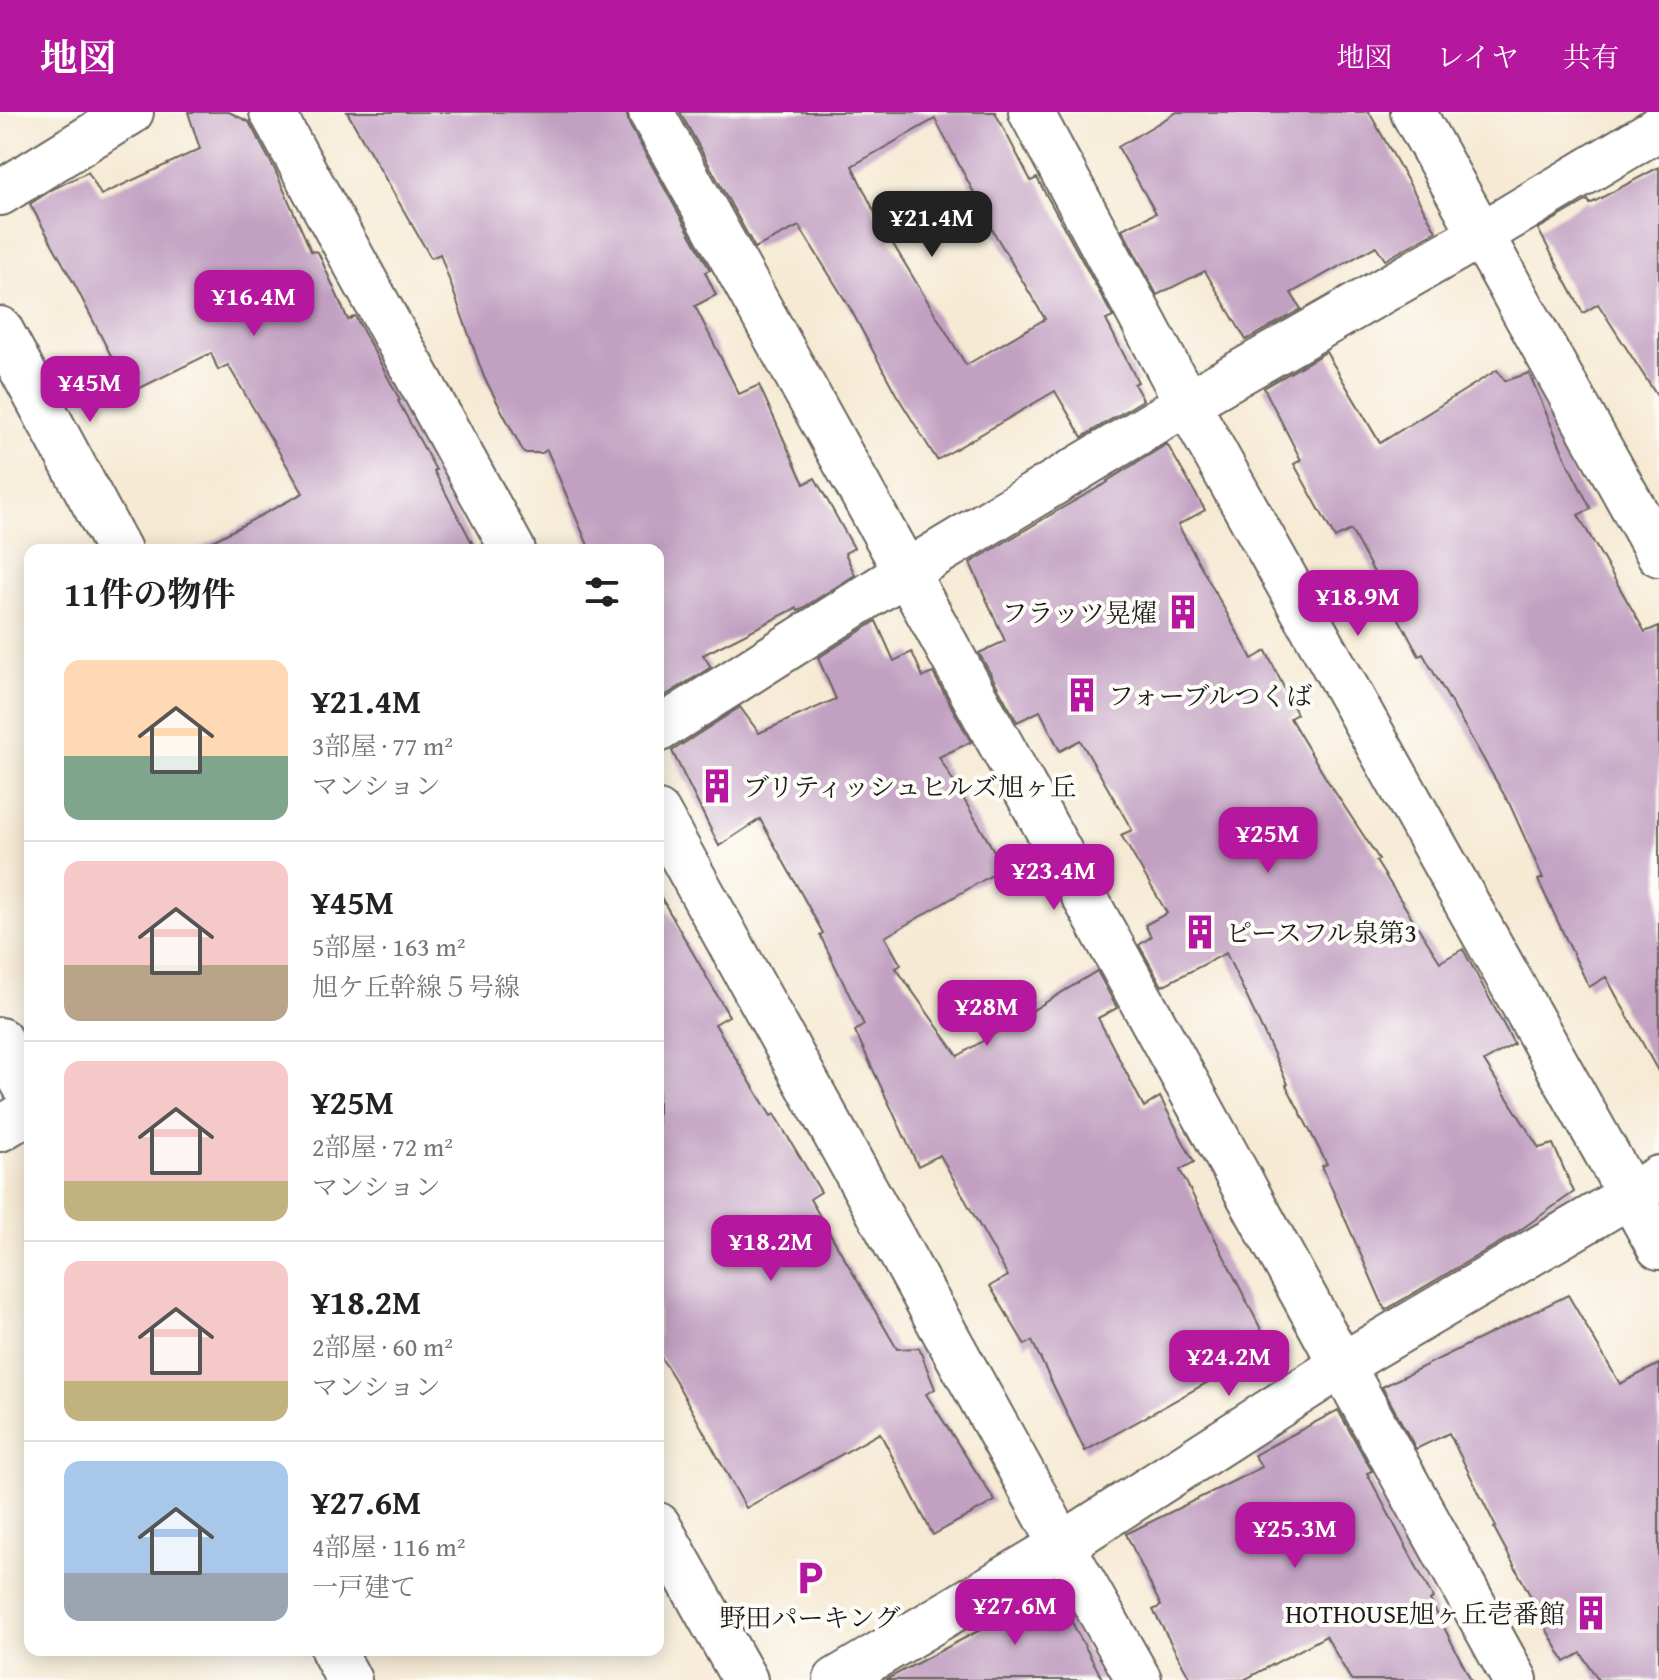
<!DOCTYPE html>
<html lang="ja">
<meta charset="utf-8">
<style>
body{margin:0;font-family:"Gentium Book Plus","Noto Serif JP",serif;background:#f6f6f6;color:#222;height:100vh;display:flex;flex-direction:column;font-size:30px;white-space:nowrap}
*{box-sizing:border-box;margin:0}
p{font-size:26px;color:#767676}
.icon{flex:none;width:44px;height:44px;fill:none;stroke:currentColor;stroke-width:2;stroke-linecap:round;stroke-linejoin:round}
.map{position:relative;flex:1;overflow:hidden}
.side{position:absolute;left:24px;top:432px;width:640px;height:1112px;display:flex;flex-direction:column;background:#fff;border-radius:16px;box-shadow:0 4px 20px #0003}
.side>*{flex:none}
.price{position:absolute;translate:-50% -68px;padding:0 18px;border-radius:16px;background:#b5179e;color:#fff;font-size:26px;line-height:52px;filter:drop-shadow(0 2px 4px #0008)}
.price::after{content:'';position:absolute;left:50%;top:48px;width:24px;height:18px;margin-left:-12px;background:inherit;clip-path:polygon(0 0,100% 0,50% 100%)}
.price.selected{background:#222;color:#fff}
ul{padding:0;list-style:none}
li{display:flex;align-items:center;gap:24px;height:200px;padding:0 40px}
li+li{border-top:2px solid #e0e0e0}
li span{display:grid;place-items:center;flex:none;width:224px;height:160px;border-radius:16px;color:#555}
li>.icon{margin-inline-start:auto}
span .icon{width:96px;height:96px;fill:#fffc;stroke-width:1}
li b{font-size:34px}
h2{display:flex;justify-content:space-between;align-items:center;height:96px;padding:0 40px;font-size:34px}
header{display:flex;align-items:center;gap:48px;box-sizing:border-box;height:112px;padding:0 40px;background:#b5179e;color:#fff}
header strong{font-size:38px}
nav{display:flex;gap:44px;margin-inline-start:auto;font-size:28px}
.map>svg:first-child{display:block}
.building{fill:#c2a0c2;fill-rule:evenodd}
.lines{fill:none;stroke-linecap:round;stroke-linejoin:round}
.minor-casing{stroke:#68645c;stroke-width:48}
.tertiary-casing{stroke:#68645c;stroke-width:48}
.minor{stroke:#fff;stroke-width:44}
.tertiary{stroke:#fff;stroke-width:44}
.labels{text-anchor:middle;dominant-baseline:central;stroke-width:8;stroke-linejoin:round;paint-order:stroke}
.poi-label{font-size:26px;fill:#1c1c1c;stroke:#fdfcf7;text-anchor:start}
</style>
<header>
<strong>地図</strong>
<nav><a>地図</a><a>レイヤ</a><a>共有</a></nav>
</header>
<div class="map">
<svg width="1659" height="1568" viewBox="0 0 1659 1568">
<rect width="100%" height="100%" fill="#fdfcf7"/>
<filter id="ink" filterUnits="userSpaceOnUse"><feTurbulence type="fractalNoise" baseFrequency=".0125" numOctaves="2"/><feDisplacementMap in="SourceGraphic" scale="16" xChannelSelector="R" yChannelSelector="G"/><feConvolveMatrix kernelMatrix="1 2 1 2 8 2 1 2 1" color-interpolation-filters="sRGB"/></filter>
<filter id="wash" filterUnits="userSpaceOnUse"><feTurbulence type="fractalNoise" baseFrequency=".006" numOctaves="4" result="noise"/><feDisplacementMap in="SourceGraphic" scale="32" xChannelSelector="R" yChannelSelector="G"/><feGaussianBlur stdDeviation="1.8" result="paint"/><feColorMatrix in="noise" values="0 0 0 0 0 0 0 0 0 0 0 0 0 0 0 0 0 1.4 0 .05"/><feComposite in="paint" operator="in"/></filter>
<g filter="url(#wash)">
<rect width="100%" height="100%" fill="#f6ead4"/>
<g id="blocks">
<!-- building -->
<g class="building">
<polygon points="188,0 229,0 249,10 275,58 311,139 318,140 348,208 355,204 400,288 398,289 436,358 434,359 476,438 196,438 303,381 228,253 218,258 211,241 130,281 76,175 30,92 53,77 88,60 101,83 200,37"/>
<polygon points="347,0 626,0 629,12 710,158 705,160 716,183 695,194 739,282 759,273 804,372 815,366 854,436 845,441 855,463 798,499 796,496 703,543 711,555 658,588 658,438 590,438 547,338 542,341 524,341 484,265 440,142 431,146"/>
<path d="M680 0H995L1031 69 1037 66 1113 205 1106 208 1138 270 1134 272 1143 288 1082 325 1055 279 937 348 896 282 850 196 799 114 755 136ZM935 7 982 96 980 97 1045 207 966 253 878 107 852 54Z"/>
<polygon points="1177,0 1369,0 1436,119 1385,148 1376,134 1291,181 1301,197 1246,228 1205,159 1157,183 1122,117 1156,101 1118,35"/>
<polygon points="1659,55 1659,287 1598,192 1583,201 1538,117 1581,92 1588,88 1590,92"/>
<polygon points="1326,240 1380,331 1497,258 1505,269 1529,261 1568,352 1591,397 1578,403 1645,520 1659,514 1659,961 1606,865 1589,875 1538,768 1543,766 1510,693 1423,542 1419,544 1351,418 1335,426 1294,352 1301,348 1264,276"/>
<polygon points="1167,332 1205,398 1178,413 1252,547 1266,539 1297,602 1290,606 1327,668 1379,747 1376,749 1440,850 1463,837 1514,932 1484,949 1539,1036 1553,1032 1574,1080 1516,1121 1385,1198 1322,1054 1327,1052 1286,973 1288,972 1226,841 1162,874 1139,833 1151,825 1145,813 1167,801 1121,723 1132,718 1080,628 1060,639 1040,599 1017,610 979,541 1005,529 970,451 1062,396 1108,370 1107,369"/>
<polygon points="876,509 894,549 912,540 923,565 933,561 971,630 939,645 1004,756 885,825 901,853 896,856 958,944 1097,859 1117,896 1098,906 1144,995 1160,985 1194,1050 1180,1058 1270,1235 1085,1339 1032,1229 1025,1233 990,1174 1008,1164 940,1043 918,1054 855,919 864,913 820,823 823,821 760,707 719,734 672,639 740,595 759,621 836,587 818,546"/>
<polygon points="658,780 729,904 715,912 771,1004 774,1002 821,1080 810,1087 897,1237 919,1236 935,1277 926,1282 995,1389 933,1423 880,1321 746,1396 674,1266 658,1241"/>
<polygon points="1568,1183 1620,1272 1659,1252 1659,1568 1598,1568 1581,1541 1565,1550 1536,1499 1538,1498 1494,1416 1496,1415 1449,1321 1416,1337 1382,1275"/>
<polygon points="1338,1298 1372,1359 1367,1361 1433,1486 1430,1488 1471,1568 1351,1568 1326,1524 1244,1568 1191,1568 1153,1498 1161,1494 1126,1422 1262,1355 1254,1343"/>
<polygon points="1047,1471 1053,1480 1055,1479 1103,1568 885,1568 982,1517 979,1512"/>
</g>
</g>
</g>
<g filter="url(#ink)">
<use href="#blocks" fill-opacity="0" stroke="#68645c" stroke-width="2"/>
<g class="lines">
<!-- minor casing -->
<g class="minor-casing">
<g id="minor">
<polyline points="272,0 513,438"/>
<polyline points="651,0 906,460 1515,1568"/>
<polyline points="1031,0 1187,291 1659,1135"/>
<polyline points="1413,0 1659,442"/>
<polyline points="0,217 119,438"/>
<polyline points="658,618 906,460 1187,291 1482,122 1659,16"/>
<polyline points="658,701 1062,1433 1139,1568"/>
<polyline points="0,928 30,983"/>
<polyline points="0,1017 30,999"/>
<polyline points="658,1413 745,1568"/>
<polyline points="333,1538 349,1568"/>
<polyline points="836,1568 1062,1433 1342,1253 1659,1066"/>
</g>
</g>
<!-- tertiary casing -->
<g class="tertiary-casing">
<polyline id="tertiary" points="0,81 131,0"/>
</g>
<!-- minor -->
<use href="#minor" class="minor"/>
<!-- tertiary -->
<use href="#tertiary" class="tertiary"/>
</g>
</g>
<!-- icons -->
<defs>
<g id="building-bare" transform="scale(2.76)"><path d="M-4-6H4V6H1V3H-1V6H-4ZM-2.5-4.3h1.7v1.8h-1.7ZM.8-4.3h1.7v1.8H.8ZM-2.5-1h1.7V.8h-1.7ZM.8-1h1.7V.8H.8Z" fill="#b5179e" stroke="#fdfcf7" stroke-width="2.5" paint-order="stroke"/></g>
<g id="parking-bare" transform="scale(2.76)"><path d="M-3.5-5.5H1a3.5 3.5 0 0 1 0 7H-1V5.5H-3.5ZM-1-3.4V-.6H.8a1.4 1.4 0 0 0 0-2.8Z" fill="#b5179e" stroke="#fdfcf7" stroke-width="2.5" paint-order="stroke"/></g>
</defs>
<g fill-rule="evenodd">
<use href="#building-bare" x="1183" y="500"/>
<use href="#building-bare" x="1082" y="583"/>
<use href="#building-bare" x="717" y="674"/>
<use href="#building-bare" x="1200" y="820"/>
<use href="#parking-bare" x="810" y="1466"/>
<use href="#building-bare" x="1591" y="1501"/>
</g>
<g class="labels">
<!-- poi labels -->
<g class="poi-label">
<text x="1157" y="500" text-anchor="end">フラッツ晃燿</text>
<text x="1108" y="583">フォーブルつくば</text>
<text x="743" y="674">ブリティッシュヒルズ旭ヶ丘</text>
<text x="1226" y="820">ピースフル泉第3</text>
<text x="1565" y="1501" text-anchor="end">HOTHOUSE旭ヶ丘壱番館</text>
<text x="810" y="1505" text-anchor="middle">野田パーキング</text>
</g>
</g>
</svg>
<b class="price selected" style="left:932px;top:147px">¥21.4M</b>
<b class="price" style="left:254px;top:226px">¥16.4M</b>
<b class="price" style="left:90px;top:312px">¥45M</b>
<b class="price" style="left:1358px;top:526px">¥18.9M</b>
<b class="price" style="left:1268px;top:763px">¥25M</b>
<b class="price" style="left:1054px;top:800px">¥23.4M</b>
<b class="price" style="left:987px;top:936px">¥28M</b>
<b class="price" style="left:771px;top:1171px">¥18.2M</b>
<b class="price" style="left:1229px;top:1286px">¥24.2M</b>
<b class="price" style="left:1295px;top:1458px">¥25.3M</b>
<b class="price" style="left:1015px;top:1535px">¥27.6M</b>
<section class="side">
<h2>11件の物件<svg class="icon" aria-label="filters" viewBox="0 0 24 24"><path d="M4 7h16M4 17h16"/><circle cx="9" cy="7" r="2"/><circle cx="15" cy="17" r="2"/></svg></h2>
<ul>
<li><span style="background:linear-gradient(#ffd9b3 60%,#7fa58c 0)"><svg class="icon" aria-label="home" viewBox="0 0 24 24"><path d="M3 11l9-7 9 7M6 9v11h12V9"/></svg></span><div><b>¥21.4M</b><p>3部屋 · 77 m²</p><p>マンション</p></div></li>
<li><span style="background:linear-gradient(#f6c9c9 65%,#b9a48a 0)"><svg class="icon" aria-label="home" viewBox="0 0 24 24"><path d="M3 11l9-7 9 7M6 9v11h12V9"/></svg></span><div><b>¥45M</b><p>5部屋 · 163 m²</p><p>旭ケ丘幹線５号線</p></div></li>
<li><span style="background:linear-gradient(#f6c9c9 75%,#c2b280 0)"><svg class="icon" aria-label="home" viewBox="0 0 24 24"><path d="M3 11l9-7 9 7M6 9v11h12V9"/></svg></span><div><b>¥25M</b><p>2部屋 · 72 m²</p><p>マンション</p></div></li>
<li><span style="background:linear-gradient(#f6c9c9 75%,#c2b280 0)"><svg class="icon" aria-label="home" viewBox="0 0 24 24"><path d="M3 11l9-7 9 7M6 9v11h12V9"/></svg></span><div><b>¥18.2M</b><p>2部屋 · 60 m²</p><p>マンション</p></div></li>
<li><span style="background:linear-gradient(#a9c7e8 70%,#9aa5b1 0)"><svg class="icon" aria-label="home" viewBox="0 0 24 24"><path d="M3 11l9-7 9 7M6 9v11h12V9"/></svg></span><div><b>¥27.6M</b><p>4部屋 · 116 m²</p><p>一戸建て</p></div></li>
</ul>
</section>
</div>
